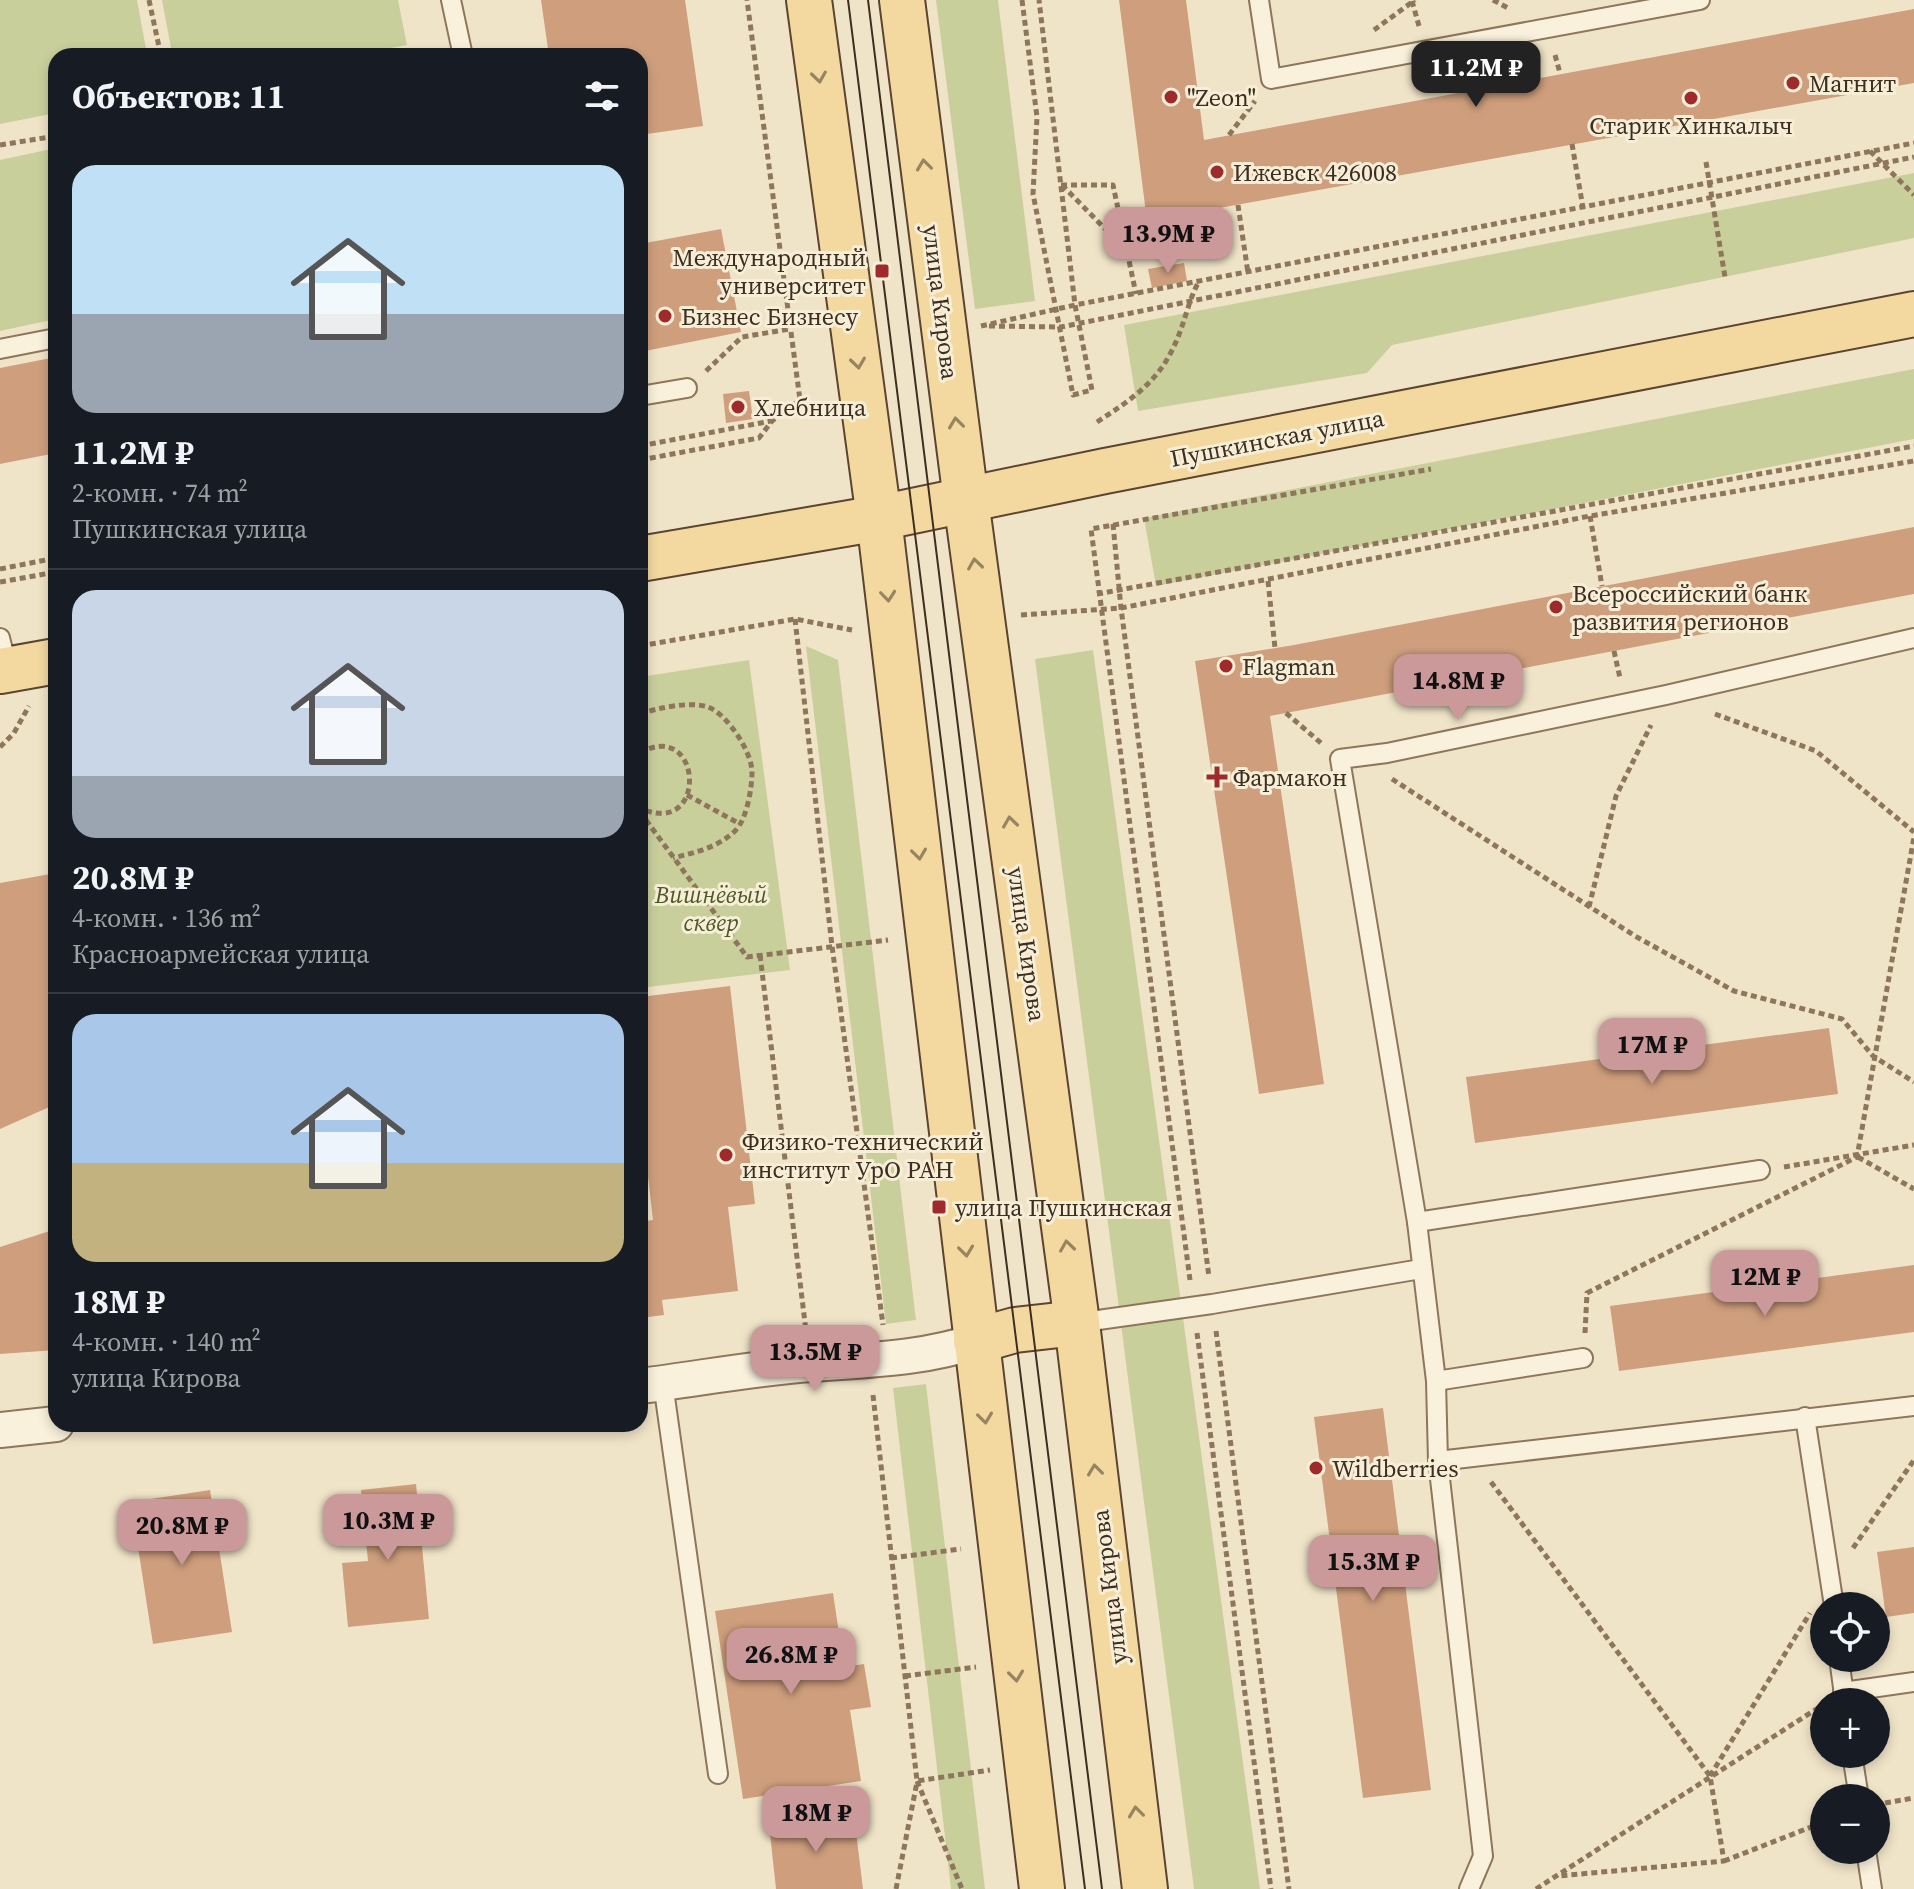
<!DOCTYPE html>
<html lang="ru">
<meta charset="utf-8">
<style>
body{margin:0;font-family:"Source Serif 4",serif;background:#20242c;color:#f1f3f6;height:100vh;display:flex;flex-direction:column;font-size:30px;white-space:nowrap}
*{box-sizing:border-box;margin:0}
p{font-size:26px;color:#9ea1a6}
.icon{flex:none;width:44px;height:44px;fill:none;stroke:currentColor;stroke-width:2;stroke-linecap:round;stroke-linejoin:round}
.map{position:relative;flex:1;overflow:hidden}
.details{position:absolute;left:48px;top:48px;width:600px;height:1384px;display:flex;flex-direction:column;background:#171b24;border-radius:24px;box-shadow:0 4px 12px #0003}
.details>*{flex:none}
.buttons{position:absolute;left:1810px;top:1592px;display:grid;gap:16px}
.buttons a{display:grid;place-items:center;width:80px;height:80px;border-radius:50%;background:#171b24;box-shadow:0 4px 12px #0003;font-size:40px}
.price{position:absolute;translate:-50% -68px;padding:0 18px;border-radius:16px;background:#cc999b;color:#111;font-size:26px;line-height:52px;filter:drop-shadow(0 2px 4px #0008)}
.price::after{content:'';position:absolute;left:50%;top:48px;width:24px;height:18px;margin-left:-12px;background:inherit;clip-path:polygon(0 0,100% 0,50% 100%)}
.price.current{background:#222;color:#fff}
ul{padding:0;list-style:none}
li{display:grid;align-content:center;gap:16px;height:424px;padding:0 24px}
li+li{border-top:2px solid #363941}
li span{display:grid;place-items:center;height:248px;border-radius:24px;color:#555}
li>.icon{margin-inline-start:auto}
span .icon{width:144px;height:144px;fill:#fffc;stroke-width:1}
li b{font-size:34px}
h2{display:flex;justify-content:space-between;align-items:center;height:96px;padding:0 24px;font-size:34px}
.map>svg:first-child{display:block}
.green{fill:#c9cf9b}
.building{fill:#cf9f7d}
.lines{fill:none;stroke-linecap:round;stroke-linejoin:round}
.service-casing{stroke:#8d765c;stroke-width:22}
.minor-casing{stroke:#8d765c;stroke-width:38}
.primary-casing{stroke:#5b4430;stroke-width:48}
.path{stroke:#8d765c;stroke-width:5;stroke-dasharray:6 4;stroke-linecap:butt}
.service{stroke:#faf1dc;stroke-width:18}
.minor{stroke:#faf1dc;stroke-width:34}
.primary{stroke:#f3d9a0;stroke-width:44}
.tram{stroke:#3d2e20;stroke-width:2}
.oneway{stroke:#988460}
.poi-dot{fill:#9e2a2b;stroke:#f7eed8;stroke-width:3}
.labels{text-anchor:middle;dominant-baseline:central;stroke-width:6;stroke-linejoin:round;paint-order:stroke}
.poi-label{font-size:24px;fill:#3d2e20;stroke:#f7eed8;text-anchor:start}
.street-label{font-size:24px;fill:#3d2e20;stroke:#f7eed8}
.park-label{font-size:24px;font-style:italic;fill:#4d5a26;stroke:#f7eed8}
</style>
<div class="map">
<svg width="1914" height="1889" viewBox="0 0 1914 1889">
<rect width="100%" height="100%" fill="#f0e4c8"/>
<!-- green -->
<g class="green">
<polygon points="0,0 137,0 147,54 143,56 56,56 56,113 0,124"/>
<polygon points="162,0 398,0 407,45 346,56 203,56 171,48"/>
<polygon points="936,0 998,0 1035,301 975,309"/>
<polygon points="56,148 56,319 0,331 0,160"/>
<polygon points="1914,173 1914,238 1392,345 1367,373 1138,411 1124,325"/>
<polygon points="1914,369 1914,439 1156,586 1144,518"/>
<polygon points="806,646 838,660 916,1320 886,1324"/>
<polygon points="1093,650 1260,1889 1194,1889 1035,659"/>
<polygon points="749,660 790,970 640,988 640,677"/>
<polygon points="926,1384 985,1889 951,1889 893,1388"/>
</g>
<!-- building -->
<g class="building">
<polygon points="541,0 685,0 703,126 640,135 640,56 549,56"/>
<polygon points="1119,0 1186,0 1204,140 1914,9 1914,83 1147,221"/>
<polygon points="721,229 741,332 640,352 640,244"/>
<polygon points="1184,263 1187,281 1152,288 1148,269"/>
<polygon points="56,357 56,453 0,464 0,368"/>
<polygon points="749,391 753,419 726,423 723,394"/>
<polygon points="1914,527 1914,594 1270,716 1324,1084 1259,1094 1195,661 1294,645"/>
<polygon points="56,873 56,1104 0,1129 0,883"/>
<polygon points="730,986 755,1204 728,1207 738,1291 662,1300 664,1315 640,1318 640,1222 653,1220 640,1107 640,997"/>
<polygon points="1829,1028 1838,1094 1475,1143 1466,1077"/>
<polygon points="56,1229 56,1350 0,1354 0,1247"/>
<polygon points="1914,1265 1914,1332 1619,1371 1610,1306"/>
<polygon points="1383,1408 1431,1790 1363,1798 1314,1417"/>
<polygon points="416,1484 429,1619 348,1627 342,1563 368,1561 361,1490"/>
<polygon points="210,1490 232,1632 153,1644 131,1502"/>
<polygon points="1914,1547 1914,1613 1886,1617 1877,1552"/>
<polygon points="833,1593 844,1667 864,1664 871,1707 850,1710 861,1781 743,1799 715,1611"/>
<polygon points="854,1815 863,1889 776,1889 769,1824"/>
</g>
<g class="lines">
<!-- service casing -->
<g class="service-casing">
<g id="service">
<polyline points="451,0 463,56"/>
<polyline points="1259,0 1271,79 1700,0"/>
<polyline points="0,349 56,338"/>
<polyline points="640,396 687,388"/>
<polyline points="0,638 8,670"/>
<polyline points="1417,1222 1760,1170"/>
<polyline points="1077,1323 1212,1304 1421,1269"/>
<polyline points="1436,1381 1583,1358"/>
<polyline points="663,1383 718,1774"/>
<polyline points="1805,1417 1834,1606"/>
<polyline points="1438,1461 1914,1406"/>
<polyline points="1839,1658 1845,1702"/>
<polyline points="1843,1692 1914,1682"/>
<polyline points="1852,1754 1859,1798"/>
<polyline points="1866,1850 1872,1889"/>
<polyline points="1469,1889 1483,1856 1438,1461 1436,1381 1417,1222 1340,759 1387,753 1666,695 1914,638"/>
</g>
</g>
<!-- minor casing -->
<g class="minor-casing">
<g id="minor">
<path d="M640 1386C697 1379 754 1368 812 1364 867 1360 923 1359 976 1341"/>
<polyline points="0,1430 56,1424"/>
</g>
</g>
<!-- primary casing -->
<g class="primary-casing">
<g id="primary">
<polyline points="809,0 879,518 1042,1889"/>
<polyline points="902,0 966,500 1077,1323 1145,1889"/>
<polyline points="640,559 879,518 1105,471 1914,314"/>
<polyline points="0,671 56,661"/>
<polyline points="976,1341 1015,1330 1077,1323"/>
</g>
</g>
<!-- path -->
<g class="path">
<polyline points="149,0 161,56"/>
<polyline points="1022,0 1037,117 1033,194 1073,395 1092,390 1075,305 1039,0"/>
<polyline points="1493,0 1508,8"/>
<polyline points="1412,1 1419,26"/>
<polyline points="1374,30 1415,0"/>
<polyline points="1555,55 1560,73"/>
<polyline points="1229,135 1255,101"/>
<polyline points="1572,144 1583,208"/>
<polyline points="0,145 56,136"/>
<polyline points="1870,151 1914,195"/>
<polyline points="1706,162 1725,277"/>
<polyline points="1061,185 1113,185 1136,294"/>
<polyline points="1062,185 1125,249"/>
<polyline points="1238,205 1248,273"/>
<polyline points="981,326 1075,305 1914,143"/>
<polyline points="989,326 1061,327 1914,157"/>
<polyline points="706,371 742,337 790,329"/>
<path d="M1097 422C1129 401 1157 383 1173 348 1184 327 1187 304 1198 283"/>
<polyline points="640,446 771,421"/>
<polyline points="640,460 759,438 772,421 800,400 747,0"/>
<polyline points="1590,516 1602,586"/>
<polyline points="1113,524 1121,608 1209,1277"/>
<polyline points="0,569 56,558"/>
<polyline points="1268,581 1275,648"/>
<polyline points="0,582 56,572"/>
<polyline points="1097,594 1914,446"/>
<polyline points="1021,615 1121,608 1590,516 1914,461"/>
<polyline points="795,619 832,946 883,1325"/>
<polyline points="640,646 795,619 852,630"/>
<polyline points="1614,651 1620,678"/>
<polyline points="1286,713 1321,743"/>
<path d="M640 714C657 708 690 701 708 707 727 714 752 752 752 772 752 788 747 819 735 831 717 848 696 852 673 858"/>
<polyline points="1715,714 1816,751 1914,832"/>
<polyline points="640,740 644,750"/>
<polyline points="0,747 14,733 29,706"/>
<path d="M640 753C703 717 709 840 640 808"/>
<polyline points="1392,779 1635,936 1734,991 1842,1019 1873,1056 1914,1082"/>
<polyline points="687,795 740,824"/>
<polyline points="640,812 747,957 888,940"/>
<polyline points="1589,907 1616,796 1651,725"/>
<polyline points="760,955 806,1331"/>
<polyline points="1858,1157 1914,1189"/>
<polyline points="1784,1167 1914,1145"/>
<polyline points="1190,1280 1091,529 1431,469"/>
<polyline points="1216,1331 1289,1889"/>
<polyline points="1197,1333 1271,1889"/>
<polyline points="1585,1333 1587,1293 1857,1157 1914,837"/>
<polyline points="873,1395 917,1781 990,1770"/>
<polyline points="1491,1482 1710,1776 1724,1861 1558,1876"/>
<polyline points="1853,1548 1914,1460"/>
<polyline points="891,1558 961,1549"/>
<polyline points="905,1676 976,1667"/>
<polyline points="1710,1776 1810,1613"/>
<polyline points="917,1781 962,1889"/>
<polyline points="1885,1803 1914,1798"/>
<polyline points="1724,1861 1824,1822"/>
<polyline points="896,1889 917,1782"/>
<polyline points="1536,1889 1818,1708"/>
</g>
<!-- service -->
<use href="#service" class="service"/>
<!-- minor -->
<use href="#minor" class="minor"/>
<!-- primary -->
<use href="#primary" class="primary"/>
<!-- tram -->
<g class="tram">
<polyline points="848,0 1085,1889"/>
<polyline points="868,0 1102,1889"/>
</g>
</g>
<!-- one-way arrows -->
<defs><path id="oneway-chevron" d="M-2-3.5L2.5 0L-2 3.5" fill="none" stroke-width="1.6" stroke-linecap="round" stroke-linejoin="round" transform="scale(2)"/></defs>
<g class="oneway">
<use href="#oneway-chevron" transform="translate(819 77) rotate(82)"/>
<use href="#oneway-chevron" transform="translate(924 165) rotate(-97)"/>
<use href="#oneway-chevron" transform="translate(858 363) rotate(82)"/>
<use href="#oneway-chevron" transform="translate(956 423) rotate(-97)"/>
<use href="#oneway-chevron" transform="translate(975 564) rotate(-98)"/>
<use href="#oneway-chevron" transform="translate(888 596) rotate(84)"/>
<use href="#oneway-chevron" transform="translate(1010 822) rotate(-98)"/>
<use href="#oneway-chevron" transform="translate(919 854) rotate(83)"/>
<use href="#oneway-chevron" transform="translate(1067 1246) rotate(-98)"/>
<use href="#oneway-chevron" transform="translate(966 1251) rotate(83)"/>
<use href="#oneway-chevron" transform="translate(985 1418) rotate(83)"/>
<use href="#oneway-chevron" transform="translate(1095 1470) rotate(-97)"/>
<use href="#oneway-chevron" transform="translate(1016 1676) rotate(83)"/>
<use href="#oneway-chevron" transform="translate(1136 1812) rotate(-97)"/>
</g>
<!-- markers -->
<g class="poi-dot">
<circle cx="1793" cy="83" r="8"/>
<circle cx="1171" cy="97" r="8"/>
<circle cx="1691" cy="98" r="8"/>
<circle cx="1217" cy="172" r="8"/>
<rect x="874" y="263" width="16" height="16" rx="4"/>
<circle cx="665" cy="316" r="8"/>
<circle cx="738" cy="407" r="8"/>
<circle cx="1556" cy="607" r="8"/>
<circle cx="1226" cy="666" r="8"/>
<path d="M1213 765h8v8h8v8h-8v8h-8v-8h-8v-8h8z"/>
<circle cx="726" cy="1155" r="8"/>
<rect x="931" y="1199" width="16" height="16" rx="4"/>
<circle cx="1316" cy="1468" r="8"/>
</g>
<g class="labels">
<!-- poi labels -->
<g class="poi-label">
<text x="1809" y="83">Магнит</text>
<text x="1187" y="97">"Zeon"</text>
<text x="1691" y="125" text-anchor="middle">Старик Хинкалыч</text>
<text x="1233" y="172">Ижевск 426008</text>
<text x="866" y="257" text-anchor="end">Международный<tspan x="866" dy="28">университет</tspan></text>
<text x="681" y="316">Бизнес Бизнесу</text>
<text x="754" y="407">Хлебница</text>
<text x="1572" y="593">Всероссийский банк<tspan x="1572" dy="28">развития регионов</tspan></text>
<text x="1242" y="666">Flagman</text>
<text x="1233" y="777">Фармакон</text>
<text x="742" y="1141">Физико-технический<tspan x="742" dy="28">институт УрО РАН</tspan></text>
<text x="955" y="1207">улица Пушкинская</text>
<text x="1332" y="1468">Wildberries</text>
</g>
<!-- street labels -->
<g class="street-label">
<text transform="translate(941 302) rotate(83)">улица Кирова</text>
<text transform="translate(1277 438) rotate(-11)">Пушкинская улица</text>
<text transform="translate(1027 944) rotate(82)">улица Кирова</text>
<text transform="translate(1109 1587) rotate(-97)">улица Кирова</text>
</g>
<!-- park labels -->
<g class="park-label">
<text x="711" y="894">Вишнёвый<tspan x="711" dy="28">сквер</tspan></text>
</g>
</g>
</svg>
<div class="buttons">
<a><svg class="icon" aria-label="locate" viewBox="0 0 24 24"><circle cx="12" cy="12" r="6"/><path d="M12 2v4M12 18v4M2 12h4M18 12h4"/></svg></a>
<a>+</a>
<a>−</a>
</div>
<b class="price current" style="left:1476px;top:109px">11.2M ₽</b>
<b class="price" style="left:1168px;top:275px">13.9M ₽</b>
<b class="price" style="left:1458px;top:722px">14.8M ₽</b>
<b class="price" style="left:1652px;top:1086px">17M ₽</b>
<b class="price" style="left:1765px;top:1318px">12M ₽</b>
<b class="price" style="left:815px;top:1393px">13.5M ₽</b>
<b class="price" style="left:388px;top:1562px">10.3M ₽</b>
<b class="price" style="left:182px;top:1567px">20.8M ₽</b>
<b class="price" style="left:1373px;top:1603px">15.3M ₽</b>
<b class="price" style="left:791px;top:1696px">26.8M ₽</b>
<b class="price" style="left:816px;top:1854px">18M ₽</b>
<section class="details">
<h2>Объектов: 11<svg class="icon" aria-label="filters" viewBox="0 0 24 24"><path d="M4 7h16M4 17h16"/><circle cx="9" cy="7" r="2"/><circle cx="15" cy="17" r="2"/></svg></h2>
<ul>
<li><span style="background:linear-gradient(#bfe0f5 60%,#9aa5b1 0)"><svg class="icon" aria-label="home" viewBox="0 0 24 24"><path d="M3 11l9-7 9 7M6 9v11h12V9"/></svg></span><div><b>11.2M ₽</b><p>2-комн. · 74 m²</p><p>Пушкинская улица</p></div></li>
<li><span style="background:linear-gradient(#c9d6e8 75%,#9aa5b1 0)"><svg class="icon" aria-label="home" viewBox="0 0 24 24"><path d="M3 11l9-7 9 7M6 9v11h12V9"/></svg></span><div><b>20.8M ₽</b><p>4-комн. · 136 m²</p><p>Красноармейская улица</p></div></li>
<li><span style="background:linear-gradient(#a9c7e8 60%,#c2b280 0)"><svg class="icon" aria-label="home" viewBox="0 0 24 24"><path d="M3 11l9-7 9 7M6 9v11h12V9"/></svg></span><div><b>18M ₽</b><p>4-комн. · 140 m²</p><p>улица Кирова</p></div></li>
</ul>
</section>
</div>
